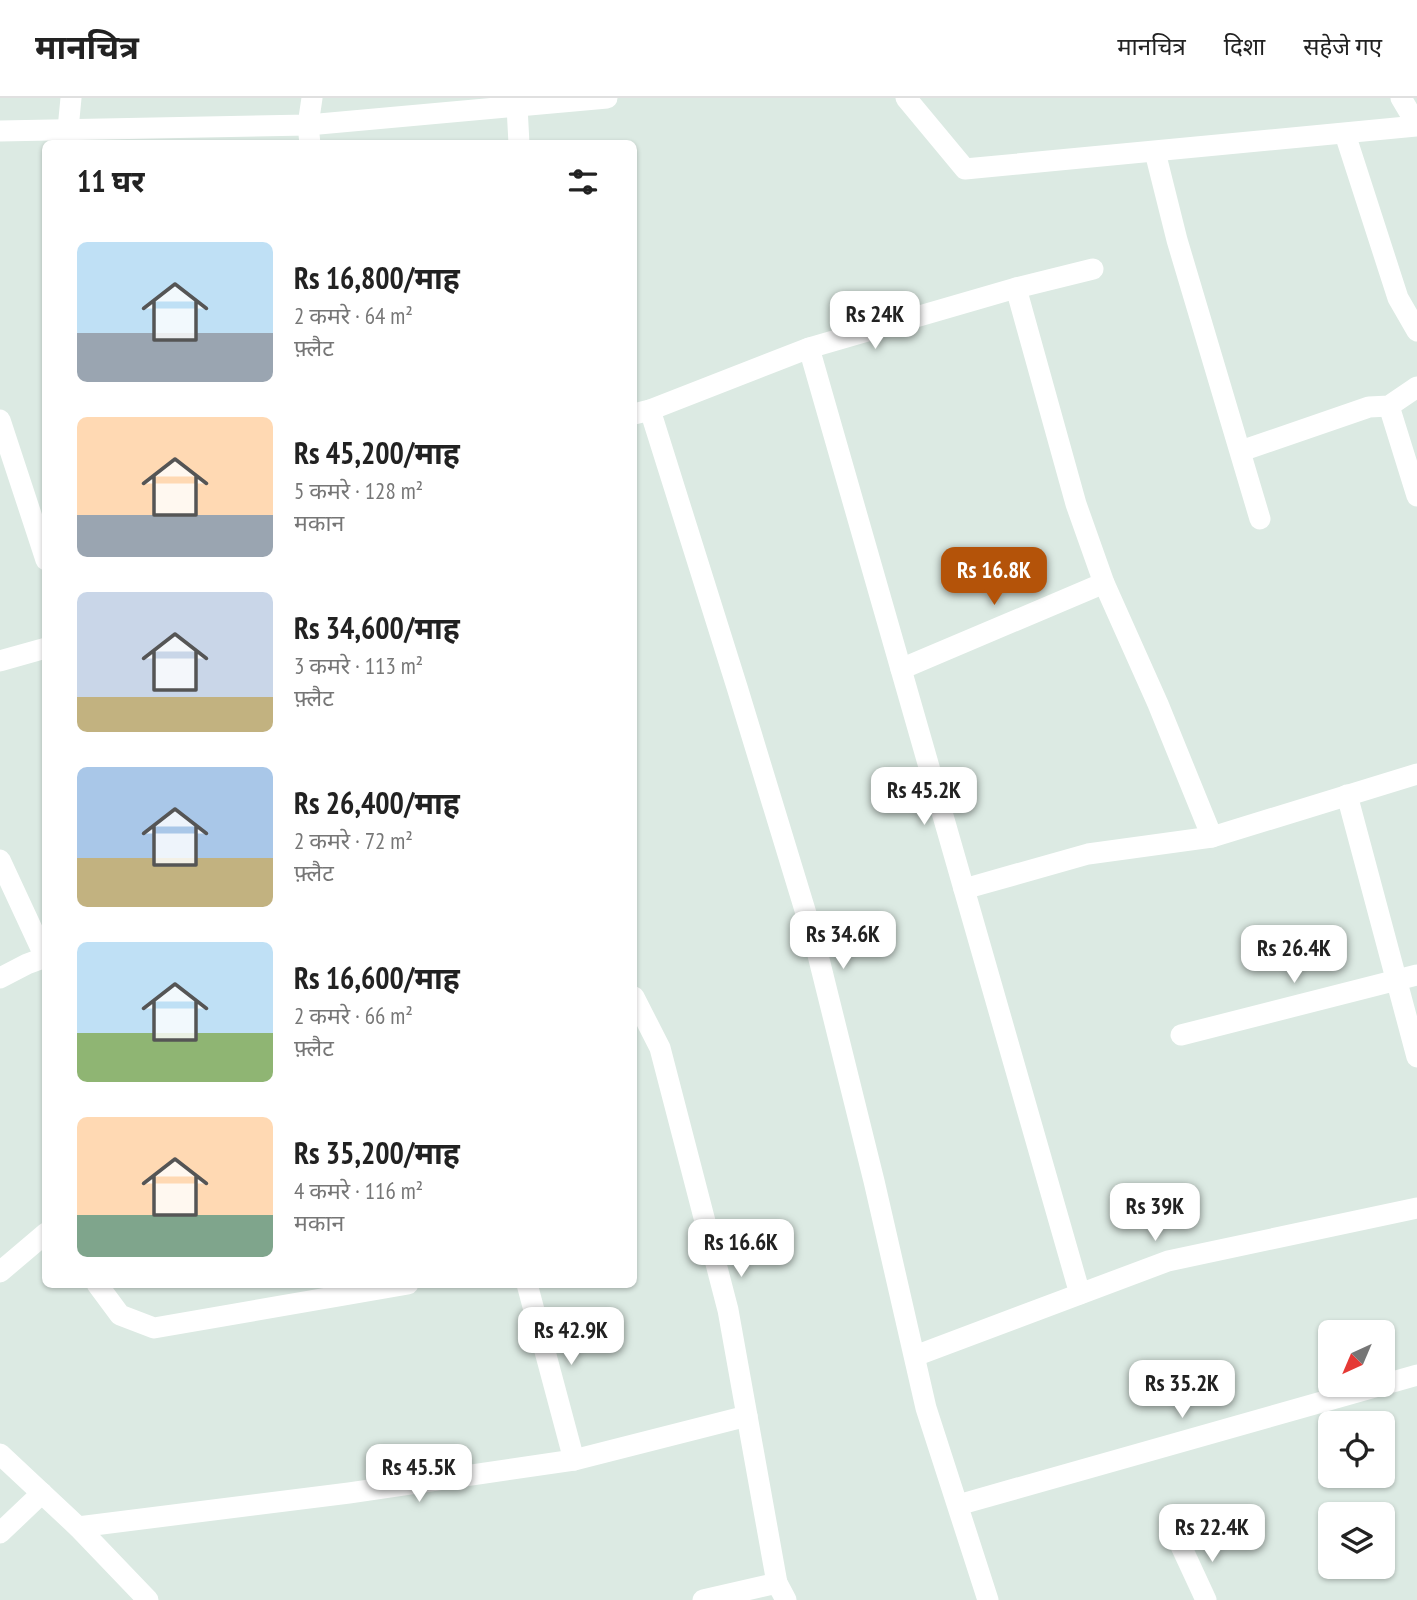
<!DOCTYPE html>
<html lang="hi">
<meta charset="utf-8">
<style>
body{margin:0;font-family:"PT Sans Narrow","Noto Sans Devanagari",sans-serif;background:#f6f6f6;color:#222;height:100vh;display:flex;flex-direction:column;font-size:26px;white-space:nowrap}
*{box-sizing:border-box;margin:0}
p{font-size:23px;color:#767676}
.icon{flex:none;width:38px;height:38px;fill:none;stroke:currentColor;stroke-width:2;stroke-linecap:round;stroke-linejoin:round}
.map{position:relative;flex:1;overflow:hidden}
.sheet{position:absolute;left:42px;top:42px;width:595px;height:1148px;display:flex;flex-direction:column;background:#fff;border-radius:10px;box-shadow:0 2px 5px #0004}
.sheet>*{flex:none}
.needle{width:46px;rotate:224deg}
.controls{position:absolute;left:1318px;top:1222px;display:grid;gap:14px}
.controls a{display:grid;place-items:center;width:77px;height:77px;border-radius:10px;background:#fff;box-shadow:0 2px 5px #0004;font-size:35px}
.price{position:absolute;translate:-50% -60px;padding:0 16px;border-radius:14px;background:#fff;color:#222;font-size:23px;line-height:46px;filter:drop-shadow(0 2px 4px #0008)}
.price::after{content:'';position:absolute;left:50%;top:42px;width:21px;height:16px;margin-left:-10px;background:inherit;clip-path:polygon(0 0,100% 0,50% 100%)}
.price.selected{background:#b45309;color:#fff}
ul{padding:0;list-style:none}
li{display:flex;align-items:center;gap:21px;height:175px;padding:0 35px}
li span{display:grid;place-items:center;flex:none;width:196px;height:140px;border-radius:10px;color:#555}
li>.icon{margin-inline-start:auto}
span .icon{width:84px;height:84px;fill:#fffc;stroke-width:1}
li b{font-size:30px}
h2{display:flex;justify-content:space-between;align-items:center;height:84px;padding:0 35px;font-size:30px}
header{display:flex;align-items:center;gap:42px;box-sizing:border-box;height:98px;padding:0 35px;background:#fff;border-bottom:2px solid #e0e0e0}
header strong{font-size:33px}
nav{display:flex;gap:38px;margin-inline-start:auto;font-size:24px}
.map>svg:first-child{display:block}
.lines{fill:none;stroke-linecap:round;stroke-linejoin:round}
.minor{stroke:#fff;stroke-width:21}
</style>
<header>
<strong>मानचित्र</strong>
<nav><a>मानचित्र</a><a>दिशा</a><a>सहेजे गए</a></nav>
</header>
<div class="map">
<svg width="1417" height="1502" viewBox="0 0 1417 1502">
<rect width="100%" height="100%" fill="#dceae3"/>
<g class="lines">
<!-- minor -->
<g class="minor">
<polyline points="906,0 965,71 1417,28"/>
<polyline points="1401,0 1417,27"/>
<polyline points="517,8 519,46"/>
<polyline points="68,31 71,0"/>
<polyline points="0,33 308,27 607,0"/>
<polyline points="1345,36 1398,200 1417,233"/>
<polyline points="310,46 308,27 312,0"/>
<polyline points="1155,54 1177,142 1260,421"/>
<polyline points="1016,190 1076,406 1104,485 1158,606 1212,739"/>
<polyline points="809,250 1080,1196"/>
<polyline points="1389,308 1417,398"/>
<polyline points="650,312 809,250 1016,190 1093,171"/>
<polyline points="634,316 650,312 737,589 815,845 874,1083 926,1310 988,1502"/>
<polyline points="0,322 46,462"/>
<polyline points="1241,353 1369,309 1389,308 1417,289"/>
<polyline points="0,563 46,550"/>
<polyline points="901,571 1104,485"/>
<polyline points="1347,697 1417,959"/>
<polyline points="0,762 45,859"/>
<polyline points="964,791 1088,756 1212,739 1417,676"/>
<polyline points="0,880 27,866 46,859"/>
<polyline points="634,899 660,950 728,1212 777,1485"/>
<polyline points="1181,937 1417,877"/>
<polyline points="0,1174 46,1135"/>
<polyline points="97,1186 120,1217 154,1230 408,1186"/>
<polyline points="527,1186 574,1362"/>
<polyline points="915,1258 1168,1163 1417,1110"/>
<polyline points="0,1356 78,1429 148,1502"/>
<polyline points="958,1407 1417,1277"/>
<polyline points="78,1429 349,1395 574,1362 747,1318"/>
<polyline points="0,1435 42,1395"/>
<polyline points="1181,1448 1206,1502"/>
<polyline points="703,1502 777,1485 786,1502"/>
</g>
</g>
</svg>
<div class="controls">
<a><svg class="needle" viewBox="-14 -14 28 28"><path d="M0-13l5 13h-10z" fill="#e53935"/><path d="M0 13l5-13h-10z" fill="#767676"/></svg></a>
<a><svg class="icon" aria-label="locate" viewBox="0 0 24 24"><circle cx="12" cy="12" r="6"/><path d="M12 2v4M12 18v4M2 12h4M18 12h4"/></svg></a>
<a><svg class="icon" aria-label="layers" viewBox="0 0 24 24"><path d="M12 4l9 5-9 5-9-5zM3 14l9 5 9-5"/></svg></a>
</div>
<b class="price" style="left:875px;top:253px">Rs 24K</b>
<b class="price selected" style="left:994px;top:509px">Rs 16.8K</b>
<b class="price" style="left:924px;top:729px">Rs 45.2K</b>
<b class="price" style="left:843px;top:873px">Rs 34.6K</b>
<b class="price" style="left:1294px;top:887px">Rs 26.4K</b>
<b class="price" style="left:1155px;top:1145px">Rs 39K</b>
<b class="price" style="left:741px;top:1181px">Rs 16.6K</b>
<b class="price" style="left:571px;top:1269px">Rs 42.9K</b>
<b class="price" style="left:1182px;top:1322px">Rs 35.2K</b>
<b class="price" style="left:419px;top:1406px">Rs 45.5K</b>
<b class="price" style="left:1212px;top:1466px">Rs 22.4K</b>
<section class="sheet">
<h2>11 घर<svg class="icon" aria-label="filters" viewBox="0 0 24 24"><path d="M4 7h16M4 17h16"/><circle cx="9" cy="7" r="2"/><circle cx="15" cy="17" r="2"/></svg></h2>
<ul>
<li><span style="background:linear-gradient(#bfe0f5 65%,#9aa5b1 0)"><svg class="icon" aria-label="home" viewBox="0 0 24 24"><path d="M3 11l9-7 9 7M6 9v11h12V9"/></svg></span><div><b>Rs 16,800/माह</b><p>2 कमरे · 64 m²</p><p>फ़्लैट</p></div></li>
<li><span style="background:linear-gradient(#ffd9b3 70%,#9aa5b1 0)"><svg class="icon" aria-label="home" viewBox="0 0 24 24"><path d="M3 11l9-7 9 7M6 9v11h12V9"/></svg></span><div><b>Rs 45,200/माह</b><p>5 कमरे · 128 m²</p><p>मकान</p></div></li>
<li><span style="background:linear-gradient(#c9d6e8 75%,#c2b280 0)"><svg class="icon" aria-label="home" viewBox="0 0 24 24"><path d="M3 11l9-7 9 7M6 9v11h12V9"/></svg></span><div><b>Rs 34,600/माह</b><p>3 कमरे · 113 m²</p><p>फ़्लैट</p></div></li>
<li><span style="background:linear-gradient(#a9c7e8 65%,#c2b280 0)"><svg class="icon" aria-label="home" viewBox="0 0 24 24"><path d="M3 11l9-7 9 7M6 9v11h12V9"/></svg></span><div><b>Rs 26,400/माह</b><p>2 कमरे · 72 m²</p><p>फ़्लैट</p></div></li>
<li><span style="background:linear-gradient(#bfe0f5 65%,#8fb573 0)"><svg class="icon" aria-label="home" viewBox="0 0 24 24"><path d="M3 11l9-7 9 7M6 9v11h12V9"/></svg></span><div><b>Rs 16,600/माह</b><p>2 कमरे · 66 m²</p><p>फ़्लैट</p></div></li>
<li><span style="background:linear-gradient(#ffd9b3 70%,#7fa58c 0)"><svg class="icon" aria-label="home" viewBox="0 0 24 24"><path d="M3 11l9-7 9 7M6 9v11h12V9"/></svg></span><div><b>Rs 35,200/माह</b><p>4 कमरे · 116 m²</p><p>मकान</p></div></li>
</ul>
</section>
</div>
